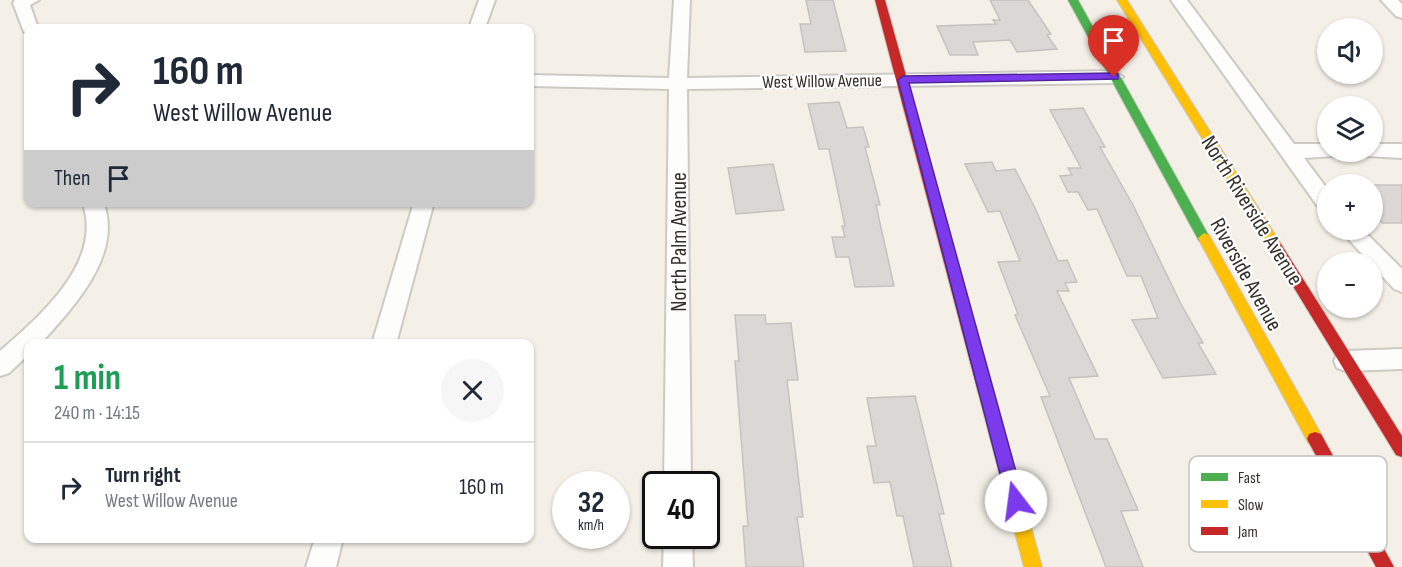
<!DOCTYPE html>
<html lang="en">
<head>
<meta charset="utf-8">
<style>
	:root { --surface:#fff; --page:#f6f6f7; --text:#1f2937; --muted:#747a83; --line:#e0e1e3 }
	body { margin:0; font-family:"Sofia Sans Condensed",sans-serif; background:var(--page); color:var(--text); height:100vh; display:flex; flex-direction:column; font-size:22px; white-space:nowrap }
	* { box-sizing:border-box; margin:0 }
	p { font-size:20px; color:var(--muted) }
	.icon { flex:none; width:33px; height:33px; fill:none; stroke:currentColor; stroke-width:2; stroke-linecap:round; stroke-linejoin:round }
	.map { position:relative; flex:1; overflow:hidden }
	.sheet { position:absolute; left:24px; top:339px; width:510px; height:204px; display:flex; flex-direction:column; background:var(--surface); border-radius:12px; box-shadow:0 2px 4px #0004 }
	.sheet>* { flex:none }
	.banner { position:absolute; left:24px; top:24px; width:510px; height:183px; border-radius:12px; box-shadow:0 2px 4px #0004; background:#fff; color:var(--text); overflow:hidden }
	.controls { position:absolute; left:1317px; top:18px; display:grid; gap:12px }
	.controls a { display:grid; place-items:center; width:66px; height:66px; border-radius:50%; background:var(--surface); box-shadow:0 2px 4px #0004; font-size:30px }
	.speed { position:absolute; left:552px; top:471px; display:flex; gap:12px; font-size:30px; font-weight:700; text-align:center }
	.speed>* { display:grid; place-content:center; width:78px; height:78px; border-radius:50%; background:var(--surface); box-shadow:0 2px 4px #0004; line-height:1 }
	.speed small { font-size:15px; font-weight:400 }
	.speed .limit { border:3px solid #111; border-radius:9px; background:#fff; color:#111 }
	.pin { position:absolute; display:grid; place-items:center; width:51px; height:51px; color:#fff; margin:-62px -26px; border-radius:50% 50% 50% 0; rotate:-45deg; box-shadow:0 0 6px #0007 }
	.pin .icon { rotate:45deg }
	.me { position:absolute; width:66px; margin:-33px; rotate:345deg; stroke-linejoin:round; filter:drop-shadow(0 0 4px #0008) }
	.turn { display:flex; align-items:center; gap:21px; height:126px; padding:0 30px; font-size:27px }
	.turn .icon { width:78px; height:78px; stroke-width:2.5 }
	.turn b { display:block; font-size:42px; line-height:51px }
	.then { display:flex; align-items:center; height:57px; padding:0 30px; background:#0003; gap:12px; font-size:22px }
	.round { display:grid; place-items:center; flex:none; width:63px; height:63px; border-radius:32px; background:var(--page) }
	.summary { display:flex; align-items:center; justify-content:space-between; height:102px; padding:0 30px }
	h1 { font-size:36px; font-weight:700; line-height:45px; color:#1e9e55 }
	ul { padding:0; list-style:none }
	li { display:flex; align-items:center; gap:18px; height:90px; padding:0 30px; border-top:2px solid var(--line) }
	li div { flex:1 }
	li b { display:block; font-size:22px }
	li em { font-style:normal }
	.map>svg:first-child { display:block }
</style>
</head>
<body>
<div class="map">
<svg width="1402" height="567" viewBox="0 0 1402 567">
	<rect width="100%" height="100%" fill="#f4f0e8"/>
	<g fill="#dbd7d4" stroke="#c7c2c0" stroke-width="1.5">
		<path d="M 806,0 L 833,0 L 846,51 L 805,52 L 800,24 L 811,24 Z"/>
		<path d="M 990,0 L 1028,0 L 1051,34 L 1047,35 L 1057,49 L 1017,52 L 1010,40 L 973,42 L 978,55 L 950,55 L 937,26 L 996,24 L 993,20 L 1000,20 Z"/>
		<path d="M 839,102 L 847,128 L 863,127 L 869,147 L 865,147 L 880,205 L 876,205 L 894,286 L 855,287 L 849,257 L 836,257 L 832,237 L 845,237 L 842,226 L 845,226 L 829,149 L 819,149 L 808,104 Z"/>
		<path d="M 1083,108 L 1105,147 L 1100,147 L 1133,205 L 1181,304 L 1203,343 L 1198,343 L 1216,374 L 1163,378 L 1132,320 L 1158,318 L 1141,276 L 1127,276 L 1097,209 L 1088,210 L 1078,192 L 1068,192 L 1060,176 L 1072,175 L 1068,168 L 1081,168 L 1050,110 Z"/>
		<path d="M 992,162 L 996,171 L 1015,169 L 1035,208 L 1058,261 L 1067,260 L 1077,282 L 1065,283 L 1069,291 L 1057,291 L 1098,376 L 1069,378 L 1095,439 L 1107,439 L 1138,510 L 1121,511 L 1143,567 L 1106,567 L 1041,397 L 1050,396 L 1015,315 L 1018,314 L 998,262 L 1020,261 L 1000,211 L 988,212 L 965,164 Z"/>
		<path d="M 773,164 L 784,210 L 736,214 L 728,168 Z"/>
		<path d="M 1372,185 L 1402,185 L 1402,223 L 1382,223 L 1372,210 Z"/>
		<path d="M 735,315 L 765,315 L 766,324 L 791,323 L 798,380 L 787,380 L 803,517 L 797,517 L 804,567 L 746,567 L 743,526 L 748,526 L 735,361 L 739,361 Z"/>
		<path d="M 915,396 L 944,514 L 939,514 L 952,567 L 914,567 L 903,516 L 897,516 L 890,482 L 874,483 L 867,446 L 876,446 L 867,398 Z"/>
	</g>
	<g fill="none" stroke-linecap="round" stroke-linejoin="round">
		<defs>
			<g id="street">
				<path d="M 15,0 L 39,0 L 30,5 L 38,28 L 24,32 L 13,3 Z"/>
				<path d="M 479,0 L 495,0 L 485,28 L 469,28 Z"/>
				<path d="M 674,0 L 690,0 L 687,78 L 1114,71 L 1123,77 L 1114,83 L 687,89 L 691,484 L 664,484 L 669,89 L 530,86 L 530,75 L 669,78 Z"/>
				<path d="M 1171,0 L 1187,0 L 1294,144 L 1328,144 L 1328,152 L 1337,152 L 1335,156 L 1304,158 L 1328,190 L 1328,213 L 1321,211 Z"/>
				<path d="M 1381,0 L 1398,0 L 1402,4 L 1402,18 L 1396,16 Z"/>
				<path d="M 1372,144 L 1402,144 L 1402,158 L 1365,156 L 1363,152 L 1372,152 Z"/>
				<path d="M 82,202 L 103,202 C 124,254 73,308 40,344 L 28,344 L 28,355 L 9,373 L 0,376 L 0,351 C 39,317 105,261 82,202 Z"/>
				<path d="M 414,202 L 434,202 L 396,344 L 372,344 Z"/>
				<path d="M 1340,230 L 1363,230 L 1402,269 L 1402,292 L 1394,289 Z"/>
				<path d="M 1402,349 L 1402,369 L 1346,371 L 1337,368 L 1334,361 L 1337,354 L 1346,351 Z"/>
				<path d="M 664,536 L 692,536 L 693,567 L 663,567 Z"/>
				<path d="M 315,538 L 343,538 L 336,567 L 306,567 Z"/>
			</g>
			<path id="fast" d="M 1068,0 L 1078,0 L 1210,238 L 1209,241 L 1199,241 Z"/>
			<g id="slow">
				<path d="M 1117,0 L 1127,0 L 1281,244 L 1282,247 L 1281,250 L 1271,250 Z"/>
				<path d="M 1204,233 L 1209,235 L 1321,434 L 1323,439 L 1321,444 L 1315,446 L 1309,444 L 1198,238 Z"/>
				<path d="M 986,385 L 991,387 L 994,392 L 1042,567 L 1024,567 L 978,392 L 981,387 Z"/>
			</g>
			<g id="jam">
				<path d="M 875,0 L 885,0 L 994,392 L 991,397 L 986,399 L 981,397 L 978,392 Z"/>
				<path d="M 1276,242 L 1281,244 L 1402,436 L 1402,457 L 1396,455 L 1271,250 L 1270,247 L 1271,244 Z"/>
				<path d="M 1315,432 L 1321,434 L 1394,567 L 1376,567 L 1307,439 L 1309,434 Z"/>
			</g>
		</defs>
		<use href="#street" stroke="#cdc9c3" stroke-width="4"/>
		<use href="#fast" stroke="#cdc9c3" stroke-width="2"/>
		<use href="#slow" stroke="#cdc9c3" stroke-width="2"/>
		<use href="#jam" stroke="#cdc9c3" stroke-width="2"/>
		<use href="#street" fill="#fdfdfc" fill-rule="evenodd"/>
		<use href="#fast" fill="#4caf50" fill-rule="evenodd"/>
		<use href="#slow" fill="#ffc107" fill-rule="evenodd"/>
		<use href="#jam" fill="#c62828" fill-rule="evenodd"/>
	</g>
	<path fill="#7c3aed" stroke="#51269a" stroke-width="1.5" d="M 1114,73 L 1118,74 L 1118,79 L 909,83 L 1024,501 L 1022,506 L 1016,509 L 1010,506 L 1007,501 L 898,80 L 903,76 Z"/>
	<g text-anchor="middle" stroke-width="4.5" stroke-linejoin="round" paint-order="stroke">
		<g font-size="18" fill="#33302a" stroke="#fff">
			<text transform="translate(822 81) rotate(-1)" y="6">West Willow Avenue</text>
		</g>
		<g font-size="22" fill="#33302a" stroke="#fff">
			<text transform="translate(1253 210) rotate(58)" y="8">North Riverside Avenue</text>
			<text transform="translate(678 242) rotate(-90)" y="8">North Palm Avenue</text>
			<text transform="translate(1247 274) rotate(61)" y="8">Riverside Avenue</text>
		</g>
	</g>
	<rect x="1189" y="456" width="198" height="96" rx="9" fill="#fff" stroke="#c2c1bf" stroke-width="1.5"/>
	<rect x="1201" y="473" width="27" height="8" fill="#4caf50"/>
	<rect x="1201" y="500" width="27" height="8" fill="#ffc107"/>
	<rect x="1201" y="527" width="27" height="8" fill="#c62828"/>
	<g font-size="16" fill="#33302a">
		<text x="1238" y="483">Fast</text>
		<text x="1238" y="510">Slow</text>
		<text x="1238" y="537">Jam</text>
	</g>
</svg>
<div class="controls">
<a><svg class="icon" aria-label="sound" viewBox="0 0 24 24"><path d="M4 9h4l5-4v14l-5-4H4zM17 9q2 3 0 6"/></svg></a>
<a><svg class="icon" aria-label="layers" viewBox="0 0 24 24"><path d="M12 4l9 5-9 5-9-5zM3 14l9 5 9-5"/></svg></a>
<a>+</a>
<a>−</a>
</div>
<div class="speed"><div>32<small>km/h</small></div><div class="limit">40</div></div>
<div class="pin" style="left:1114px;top:77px;background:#d93025"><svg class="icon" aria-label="arrive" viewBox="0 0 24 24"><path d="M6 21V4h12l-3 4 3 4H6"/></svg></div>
<svg class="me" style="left:1016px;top:501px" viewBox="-20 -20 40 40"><circle r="19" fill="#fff"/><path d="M0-13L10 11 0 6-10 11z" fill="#7c3aed"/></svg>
<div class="banner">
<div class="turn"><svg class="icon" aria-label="right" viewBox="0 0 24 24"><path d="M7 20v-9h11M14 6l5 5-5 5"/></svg><div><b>160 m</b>West Willow Avenue</div></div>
<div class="then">Then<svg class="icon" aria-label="arrive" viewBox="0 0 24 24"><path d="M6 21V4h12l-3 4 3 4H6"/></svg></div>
</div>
<section class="sheet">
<div class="summary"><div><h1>1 min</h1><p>240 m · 14:15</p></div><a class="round"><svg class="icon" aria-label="close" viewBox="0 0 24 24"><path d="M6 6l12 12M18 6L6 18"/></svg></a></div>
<ul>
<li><svg class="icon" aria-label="right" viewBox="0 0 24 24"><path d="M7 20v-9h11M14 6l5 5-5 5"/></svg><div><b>Turn right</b><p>West Willow Avenue</p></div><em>160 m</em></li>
</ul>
</section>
</div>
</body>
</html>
